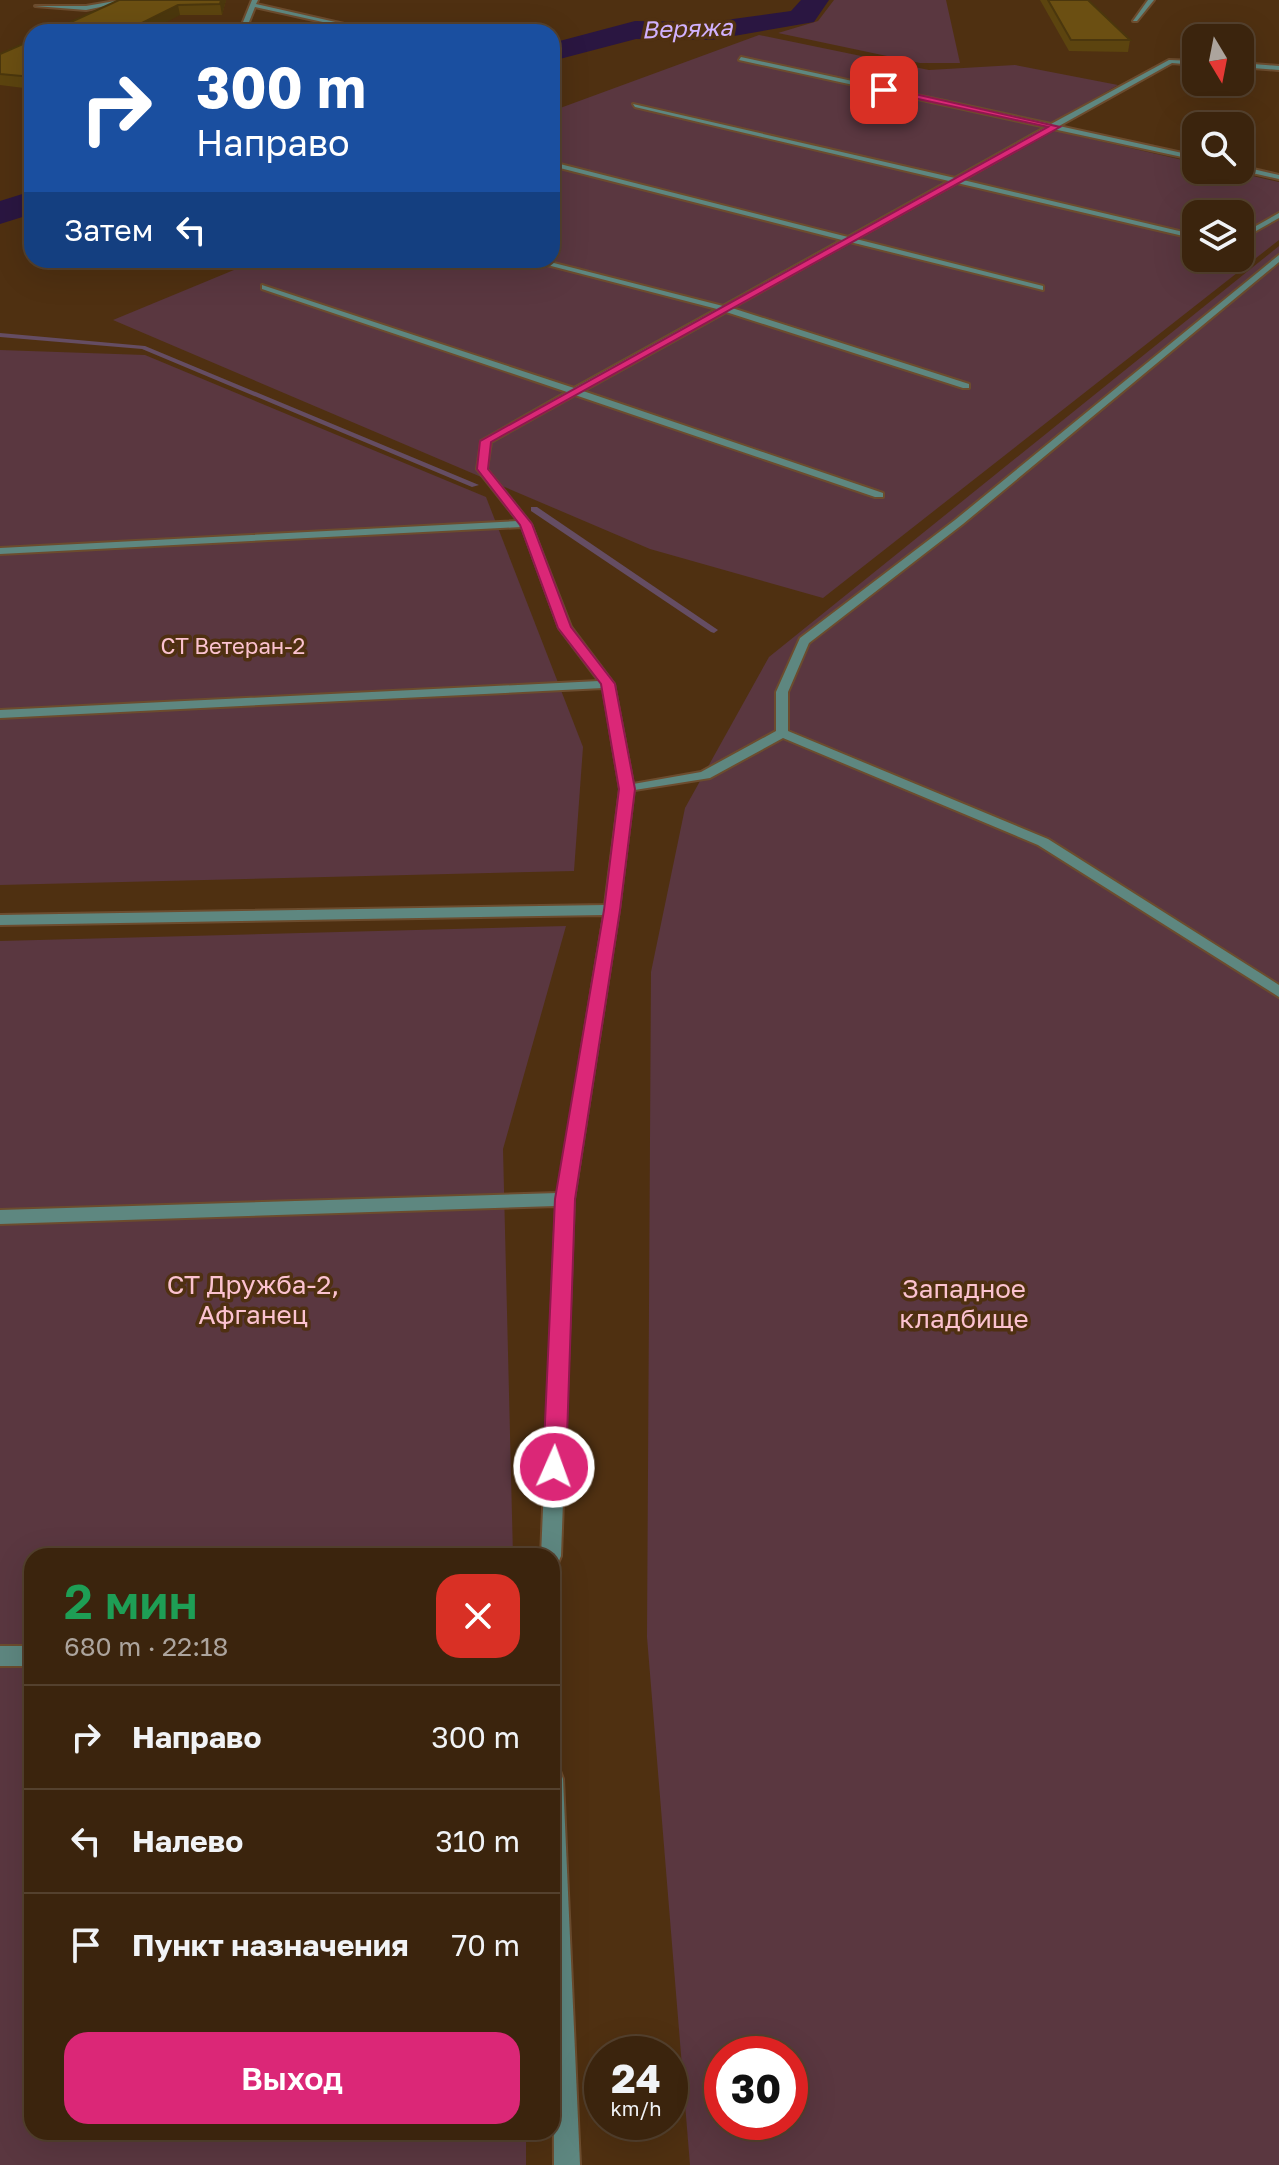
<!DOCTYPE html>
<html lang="ru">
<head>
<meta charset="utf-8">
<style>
	:root { --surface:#3b240d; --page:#422c16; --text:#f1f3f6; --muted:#aca49d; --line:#54412e; --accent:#db2777 }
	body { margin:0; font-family:"Golos Text",sans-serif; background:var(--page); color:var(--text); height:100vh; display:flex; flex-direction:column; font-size:30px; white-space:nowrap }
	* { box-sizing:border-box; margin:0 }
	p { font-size:26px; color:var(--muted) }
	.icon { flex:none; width:44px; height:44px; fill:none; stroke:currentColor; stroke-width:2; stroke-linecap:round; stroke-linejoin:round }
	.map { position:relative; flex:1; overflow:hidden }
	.sheet { position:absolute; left:24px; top:1548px; width:536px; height:592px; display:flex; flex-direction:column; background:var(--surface); border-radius:24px; box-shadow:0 8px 32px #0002,0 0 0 2px var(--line) }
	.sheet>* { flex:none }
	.guide { position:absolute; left:24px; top:24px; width:536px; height:244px; border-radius:24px; box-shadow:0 8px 32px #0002,0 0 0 2px var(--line); background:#1a4fa0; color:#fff; overflow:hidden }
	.needle { width:52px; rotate:170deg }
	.controls { position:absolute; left:1182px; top:24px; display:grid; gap:16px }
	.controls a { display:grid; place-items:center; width:72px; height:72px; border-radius:16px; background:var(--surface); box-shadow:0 8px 32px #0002,0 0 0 2px var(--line); font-size:40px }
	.speed { position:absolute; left:584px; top:2036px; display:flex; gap:16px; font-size:40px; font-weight:700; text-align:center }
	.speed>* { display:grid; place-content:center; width:104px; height:104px; border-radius:50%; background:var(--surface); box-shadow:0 8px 32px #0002,0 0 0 2px var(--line); line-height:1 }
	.speed small { font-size:20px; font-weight:400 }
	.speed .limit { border:12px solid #d22; background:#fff; color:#111 }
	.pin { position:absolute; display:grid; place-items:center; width:68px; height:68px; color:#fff; margin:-34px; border-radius:16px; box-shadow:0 4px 12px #0006 }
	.me { position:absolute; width:88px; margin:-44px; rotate:2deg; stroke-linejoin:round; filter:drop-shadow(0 0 6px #0008) }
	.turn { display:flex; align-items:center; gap:28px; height:168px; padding:0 40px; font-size:36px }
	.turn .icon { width:104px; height:104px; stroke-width:2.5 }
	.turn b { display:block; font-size:56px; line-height:68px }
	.then { display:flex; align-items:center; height:76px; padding:0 40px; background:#0003; gap:16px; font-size:30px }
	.round { display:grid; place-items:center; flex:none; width:84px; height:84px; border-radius:24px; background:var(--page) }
	.head { display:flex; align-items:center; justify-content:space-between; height:136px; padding:0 40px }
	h1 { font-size:48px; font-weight:600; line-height:60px; color:#1e9e55 }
	.cta { display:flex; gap:16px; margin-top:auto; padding:16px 40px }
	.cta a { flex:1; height:92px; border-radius:24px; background:var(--accent); color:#fff; font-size:32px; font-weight:600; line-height:92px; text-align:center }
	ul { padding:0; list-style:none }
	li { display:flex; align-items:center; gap:24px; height:104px; padding:0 40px; border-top:2px solid var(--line) }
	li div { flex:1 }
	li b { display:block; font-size:30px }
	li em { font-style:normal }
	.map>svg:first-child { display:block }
</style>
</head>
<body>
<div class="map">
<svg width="1279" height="2165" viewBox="0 0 1279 2165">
	<rect width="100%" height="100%" fill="#4f3011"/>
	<g fill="#5a3740" fill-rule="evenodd">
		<path d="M 834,0 L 946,0 L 960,63 L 920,63 L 778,33 L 818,21 Z"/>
		<path d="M 759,35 L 929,70 L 1015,65 L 1118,85 L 1043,128 L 1196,163 L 1196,170 L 1227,170 L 1279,182 L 1279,240 L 823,598 L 650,549 L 113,320 L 246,265 L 311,260 L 552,260 L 552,111 ZM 1196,214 L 1240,214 L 1240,258 L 1196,258 Z"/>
		<path d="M 1279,246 L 1279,2165 L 690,2165 L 647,1637 L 651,972 L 685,808 L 769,657 ZM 722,2054 L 790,2054 L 790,2122 L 722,2122 Z"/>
		<path d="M 0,350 L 145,355 L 486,497 L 583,747 L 574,871 L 0,885 Z"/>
		<path d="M 566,926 L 503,1149 L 513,1556 L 32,1556 L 32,2132 L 526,2132 L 526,2165 L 0,2165 L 0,941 Z"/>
	</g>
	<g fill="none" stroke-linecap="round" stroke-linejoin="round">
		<g fill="#654d63" fill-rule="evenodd">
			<path d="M 0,333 L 145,346 L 479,485 L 472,487 L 142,349 L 0,337 Z"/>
			<path d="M 531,507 L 537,507 L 718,630 L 714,633 L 711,632 L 531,511 Z"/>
		</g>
		<g fill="#2a1641" fill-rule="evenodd">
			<path d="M 801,0 L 829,0 L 814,22 L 711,40 L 636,39 L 552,61 L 552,43 L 635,21 L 711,22 L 791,11 Z"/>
			<path d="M 32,191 L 32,214 L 0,224 L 0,201 Z"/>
		</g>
		<defs>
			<g id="service">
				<path d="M 121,0 L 134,0 L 86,10 L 35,6 L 86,6 Z"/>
				<path d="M 252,0 L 258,0 L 256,4 L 375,31 L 368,32 L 255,7 L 245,32 L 239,32 Z"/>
				<path d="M 1148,0 L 1154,0 L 1137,21 L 1133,21 Z"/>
				<path d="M 1279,255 L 1279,262 L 963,524 L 809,643 L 788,692 L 788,731 L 1048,839 L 1279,985 L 1279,997 L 1038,845 L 783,738 L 710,778 L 622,792 L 622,786 L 701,772 L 776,731 L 776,692 L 800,638 L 955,520 Z"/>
			</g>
			<g id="minor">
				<path d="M 741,57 L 1051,124 L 1169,60 L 1196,61 L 1196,65 L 1172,63 L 1059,126 L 1196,156 L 1196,160 L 1053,129 L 963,180 L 1196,235 L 1196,239 L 957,183 L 856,239 L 1043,286 L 1043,290 L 850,242 L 732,308 L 969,384 L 969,388 L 963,388 L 726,312 L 583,391 L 883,493 L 883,497 L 875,497 L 575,395 L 491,442 L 487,469 L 531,524 L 571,627 L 614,684 L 634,789 L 619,910 L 574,1199 L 561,1556 L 558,1563 L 552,1565 L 552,1556 L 541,1556 L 556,1206 L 0,1224 L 0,1210 L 558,1193 L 604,915 L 0,925 L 0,915 L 605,905 L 620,789 L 603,688 L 0,718 L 0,710 L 599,681 L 559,628 L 522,527 L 0,554 L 0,548 L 518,521 L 477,469 L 481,441 L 567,392 L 262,289 L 262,285 L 574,388 L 717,309 L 528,260 L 542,260 L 723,306 L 842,240 L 552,166 L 552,162 L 848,237 L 949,181 L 635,107 L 633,104 L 955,178 L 1046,127 L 739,60 Z"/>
				<path d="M 1240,63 L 1279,66 L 1279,70 L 1240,67 Z"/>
				<path d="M 1240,166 L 1279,175 L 1279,179 L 1239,170 Z"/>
				<path d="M 1279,213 L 1279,218 L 1240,240 L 1240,235 Z"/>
				<rect x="0" y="1646" width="32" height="20"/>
				<path d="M 552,1768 L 560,1771 L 563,1779 L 580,2165 L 554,2165 Z"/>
			</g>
		</defs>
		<use href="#service" stroke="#6c4c2e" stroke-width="4"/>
		<use href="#minor" stroke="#6c4c2e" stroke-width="4"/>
		<use href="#service" fill="#5e8780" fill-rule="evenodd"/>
		<use href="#minor" fill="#5e8780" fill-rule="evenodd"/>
	</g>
	<g fill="#5c440f">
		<path d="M 119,0 L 226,0 L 222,15 L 180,15 Z"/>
		<path d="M 1040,0 L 1088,0 L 1130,40 L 1128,52 L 1069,51 Z"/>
		<path d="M 32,40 L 32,89 L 0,85 L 0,54 Z"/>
	</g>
	<g fill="#4b370d">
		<path d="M 221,0 L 226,0 L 222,15 L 220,4 Z"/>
		<path d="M 178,5 L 180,15 L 148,32 L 124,32 Z"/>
	</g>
	<g fill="#6b4f12" stroke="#4b370d" stroke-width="2">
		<path d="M 119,0 L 221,0 L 220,4 L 178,5 L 124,32 L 49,32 Z"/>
		<path d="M 1048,0 L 1088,0 L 1130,40 L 1071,40 Z"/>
		<path d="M 32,40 L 32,77 L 0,74 L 0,54 Z"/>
	</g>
	<path fill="#db2777" stroke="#8e194d" stroke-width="2" d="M 884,87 L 1060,127 L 491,442 L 488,469 L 532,524 L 571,627 L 615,684 L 635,789 L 620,910 L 575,1199 L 566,1467 L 562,1474 L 554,1477 L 547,1474 L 543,1467 L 555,1199 L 604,910 L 619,789 L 601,684 L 558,628 L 520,525 L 477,469 L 480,441 L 1048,127 L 881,91 Z"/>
	<g text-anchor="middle" stroke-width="7" stroke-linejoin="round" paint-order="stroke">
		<g font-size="22" fill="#fbc2d0" stroke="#4f3011">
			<text x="233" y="654">СТ Ветеран-2</text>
		</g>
		<g font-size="24" font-style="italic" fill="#d1b1fe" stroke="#4f3011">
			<text transform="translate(687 29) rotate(-2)" y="8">Веряжа</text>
		</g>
		<g font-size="26" fill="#fbc2d0" stroke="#4f3011">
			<text x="253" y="1294">СТ Дружба-2,<tspan x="253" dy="30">Афганец</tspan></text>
			<text x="964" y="1298">Западное<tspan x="964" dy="30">кладбище</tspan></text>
		</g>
	</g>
</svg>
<div class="controls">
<a><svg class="needle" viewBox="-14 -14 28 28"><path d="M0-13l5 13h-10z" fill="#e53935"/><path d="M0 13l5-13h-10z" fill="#aca49d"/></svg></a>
<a><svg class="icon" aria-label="search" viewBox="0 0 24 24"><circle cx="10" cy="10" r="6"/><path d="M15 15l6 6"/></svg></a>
<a><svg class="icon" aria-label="layers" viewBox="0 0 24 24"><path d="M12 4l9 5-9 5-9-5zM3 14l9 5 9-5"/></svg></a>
</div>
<div class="speed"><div>24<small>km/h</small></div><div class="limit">30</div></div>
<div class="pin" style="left:884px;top:90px;background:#d93025"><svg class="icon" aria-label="arrive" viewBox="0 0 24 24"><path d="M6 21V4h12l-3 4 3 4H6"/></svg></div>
<svg class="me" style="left:554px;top:1467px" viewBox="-20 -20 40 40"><circle r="17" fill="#db2777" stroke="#fff" stroke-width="3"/><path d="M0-11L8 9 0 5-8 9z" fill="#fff"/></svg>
<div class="guide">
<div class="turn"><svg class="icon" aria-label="right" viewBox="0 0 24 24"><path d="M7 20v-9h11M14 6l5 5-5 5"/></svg><div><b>300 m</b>Направо</div></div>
<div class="then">Затем<svg class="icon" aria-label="left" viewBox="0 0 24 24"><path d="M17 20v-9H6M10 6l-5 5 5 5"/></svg></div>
</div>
<section class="sheet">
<div class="head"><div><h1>2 мин</h1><p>680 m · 22:18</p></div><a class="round" style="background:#d93025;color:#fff"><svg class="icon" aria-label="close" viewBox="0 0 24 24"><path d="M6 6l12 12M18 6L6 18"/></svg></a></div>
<ul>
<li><svg class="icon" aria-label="right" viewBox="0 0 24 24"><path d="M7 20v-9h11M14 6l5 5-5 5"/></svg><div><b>Направо</b></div><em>300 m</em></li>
<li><svg class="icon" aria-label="left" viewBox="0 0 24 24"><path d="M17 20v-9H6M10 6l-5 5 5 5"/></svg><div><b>Налево</b></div><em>310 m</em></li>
<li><svg class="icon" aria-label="arrive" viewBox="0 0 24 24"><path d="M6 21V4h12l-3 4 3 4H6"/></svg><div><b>Пункт назначения</b></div><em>70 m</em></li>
</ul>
<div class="cta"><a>Выход</a></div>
</section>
</div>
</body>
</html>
